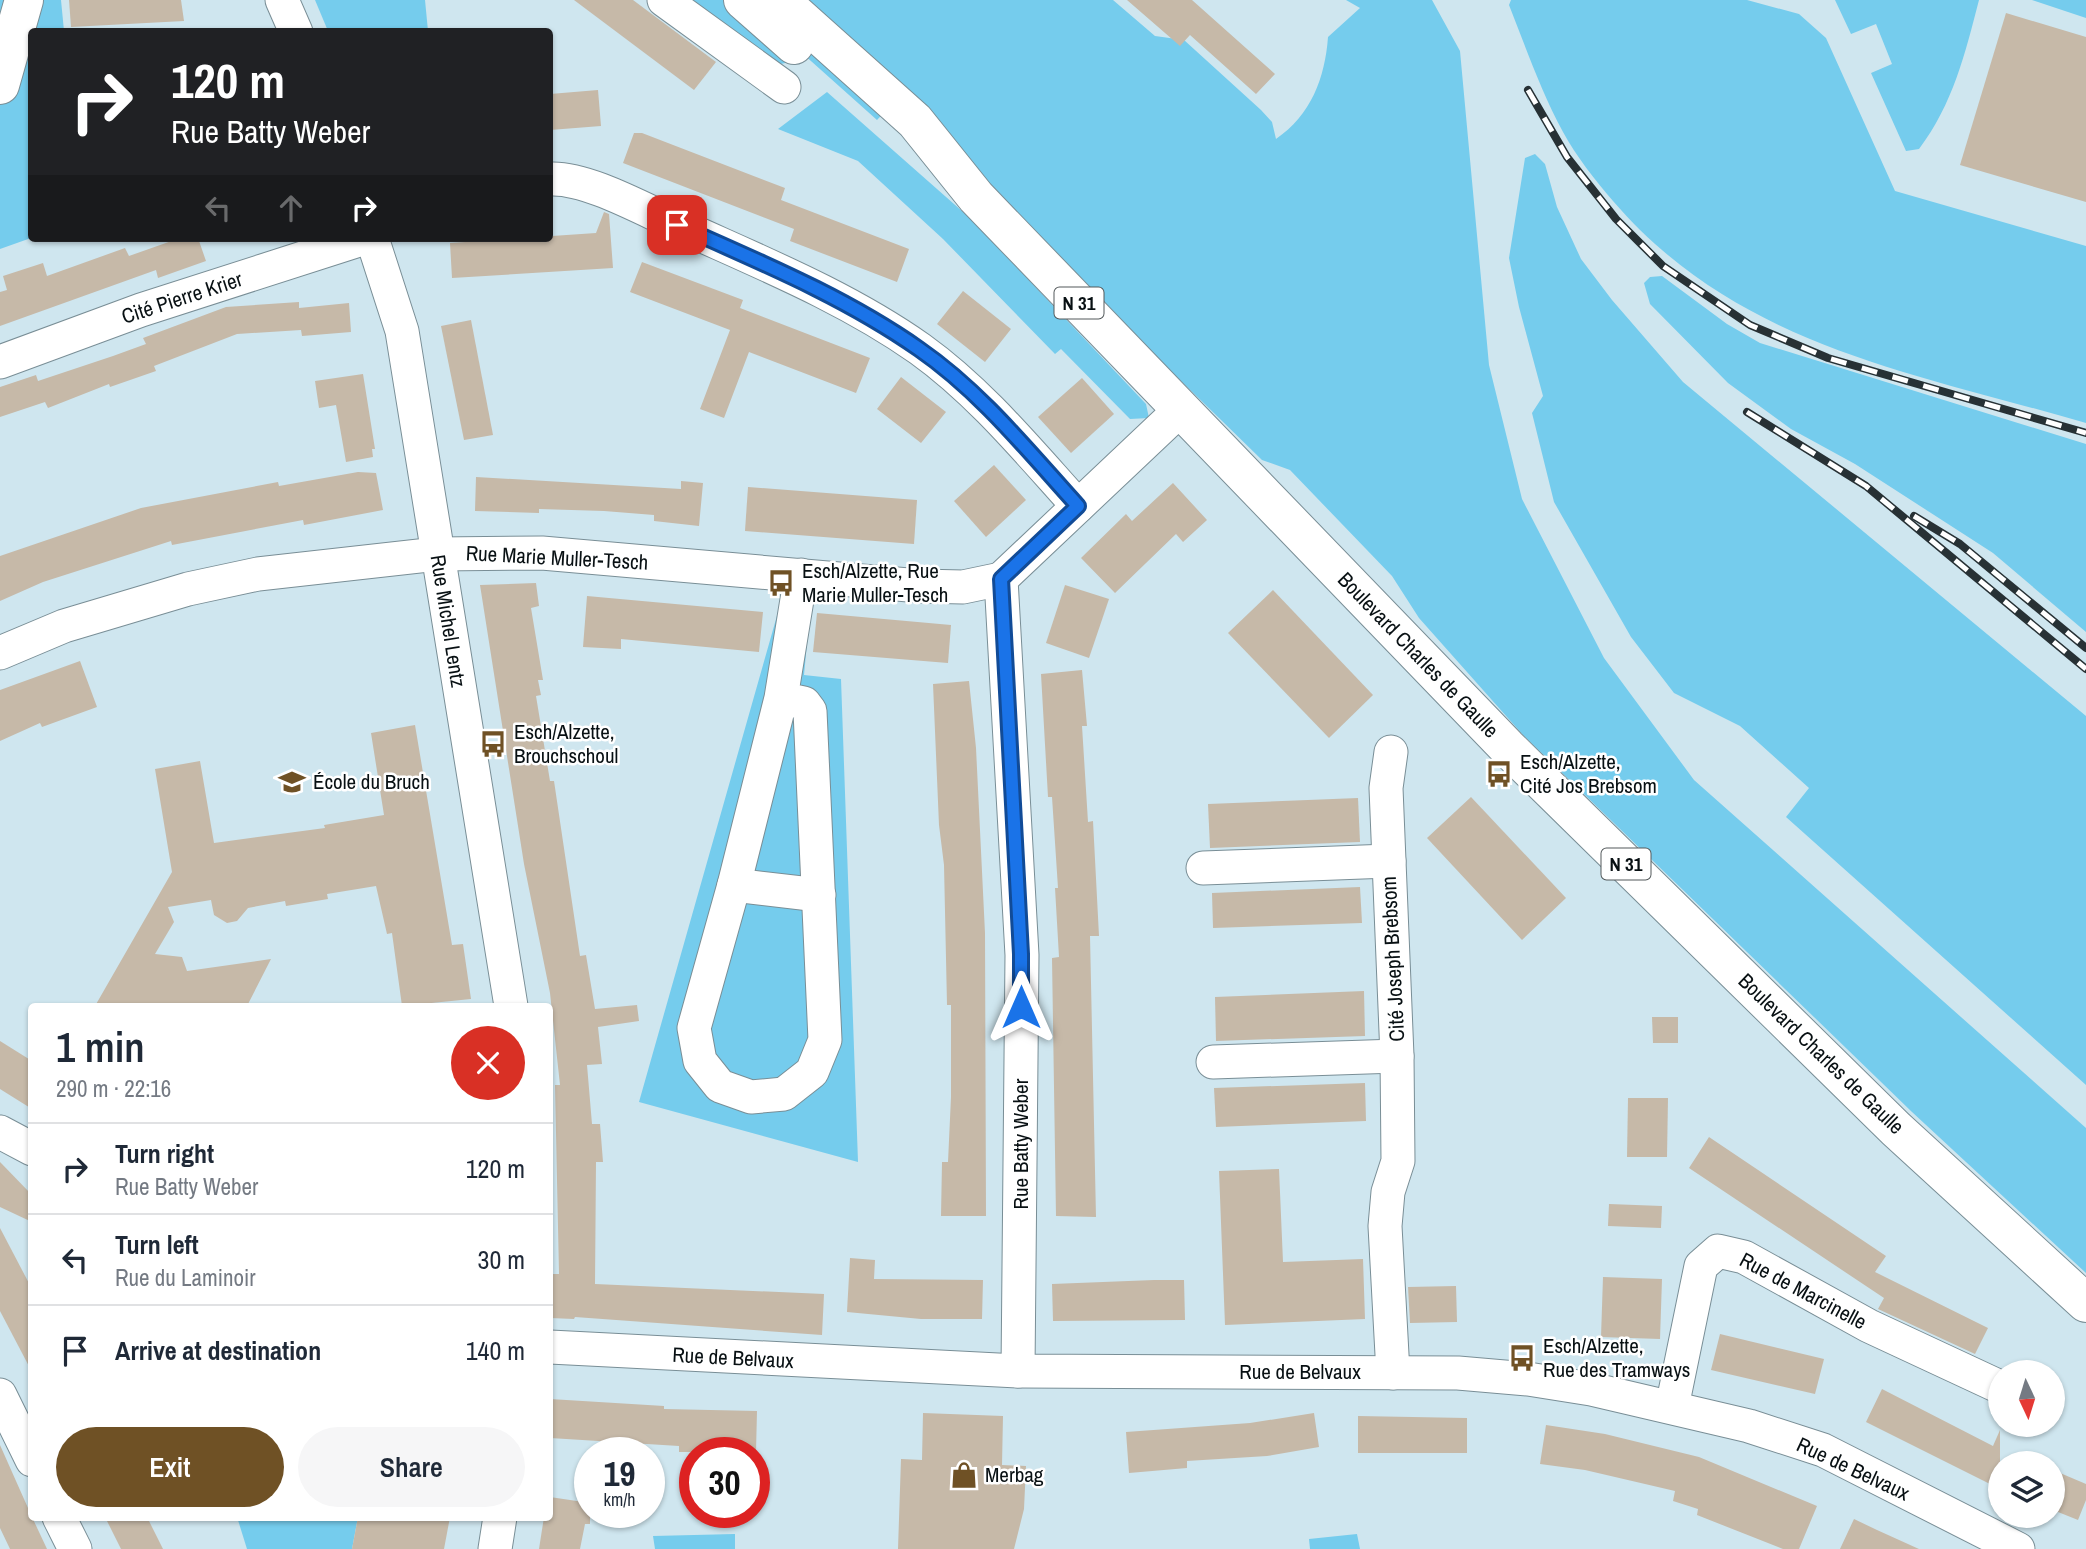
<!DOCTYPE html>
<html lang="en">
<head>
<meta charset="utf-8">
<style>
	:root { --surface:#fff; --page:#f6f6f7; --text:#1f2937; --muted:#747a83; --line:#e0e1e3; --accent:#6f5125 }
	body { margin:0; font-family:"Archivo Narrow",sans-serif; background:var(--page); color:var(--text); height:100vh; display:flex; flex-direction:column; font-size:26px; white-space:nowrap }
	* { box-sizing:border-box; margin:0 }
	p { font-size:23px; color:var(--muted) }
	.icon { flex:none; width:38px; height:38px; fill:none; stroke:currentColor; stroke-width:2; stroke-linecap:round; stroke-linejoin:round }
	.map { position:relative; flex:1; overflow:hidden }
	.drawer { position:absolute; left:28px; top:1003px; width:525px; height:518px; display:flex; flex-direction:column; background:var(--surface); border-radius:7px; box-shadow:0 2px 5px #0004 }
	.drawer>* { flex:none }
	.hud { position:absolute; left:28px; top:28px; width:525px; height:214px; border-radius:7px; box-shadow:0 2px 5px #0004; background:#202124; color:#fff; overflow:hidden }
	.needle { width:46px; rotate:176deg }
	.fabs { position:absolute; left:1988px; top:1360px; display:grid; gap:14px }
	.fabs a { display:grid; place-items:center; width:77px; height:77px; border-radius:50%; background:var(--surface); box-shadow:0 2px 5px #0004; font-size:35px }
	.speed { position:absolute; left:574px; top:1437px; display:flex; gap:14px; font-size:35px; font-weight:700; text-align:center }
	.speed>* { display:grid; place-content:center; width:91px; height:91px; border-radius:50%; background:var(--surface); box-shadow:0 2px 5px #0004; line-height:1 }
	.speed small { font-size:18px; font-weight:400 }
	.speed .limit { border:10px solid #d22; background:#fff; color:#111 }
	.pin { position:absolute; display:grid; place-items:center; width:60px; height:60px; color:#fff; margin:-30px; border-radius:14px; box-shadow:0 4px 10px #0006 }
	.me { position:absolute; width:77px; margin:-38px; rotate:0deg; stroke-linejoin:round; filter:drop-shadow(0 0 5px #0008) }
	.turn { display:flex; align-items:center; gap:24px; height:147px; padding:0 28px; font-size:32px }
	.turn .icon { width:91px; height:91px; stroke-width:2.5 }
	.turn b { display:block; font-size:49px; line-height:60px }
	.lanes { display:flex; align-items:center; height:66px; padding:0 28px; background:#0003; justify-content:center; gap:35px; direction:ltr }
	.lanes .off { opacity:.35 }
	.round { display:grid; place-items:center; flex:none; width:74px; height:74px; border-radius:37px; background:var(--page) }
	.summary { display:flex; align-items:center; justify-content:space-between; height:119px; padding:0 28px }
	h1 { font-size:42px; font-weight:600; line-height:52px }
	.action { display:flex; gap:14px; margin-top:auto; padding:14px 28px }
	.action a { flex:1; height:80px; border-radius:42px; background:var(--accent); color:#fff; font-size:28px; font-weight:600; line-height:80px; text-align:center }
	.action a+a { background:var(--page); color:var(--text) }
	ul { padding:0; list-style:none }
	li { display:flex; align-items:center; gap:21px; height:91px; padding:0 28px; border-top:2px solid var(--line) }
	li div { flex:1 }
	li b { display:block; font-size:26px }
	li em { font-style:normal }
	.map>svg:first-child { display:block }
</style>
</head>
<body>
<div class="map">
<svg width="2086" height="1549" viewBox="0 0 2086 1549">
	<rect width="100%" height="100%" fill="#cfe6ef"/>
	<g fill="#75cced">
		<path d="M 0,0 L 61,0 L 64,31 L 32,32 L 31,238 L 0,249 Z"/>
		<path d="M 315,0 L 425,0 L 428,31 L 328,31 Z"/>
		<path d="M 669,0 L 1113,0 L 1155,36 L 1184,40 L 1261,110 L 1272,122 L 1276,139 C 1311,115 1325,78 1328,37 L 1360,8 L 1346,0 L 1432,0 L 1460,51 L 1489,365 L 1522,499 L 1604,658 L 1694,780 L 2086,1128 L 2086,1273 L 1912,1112 L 1523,735 L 1419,618 L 1392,576 L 1290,470 L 1262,460 L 915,121 L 894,102 L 877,120 L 802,53 L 794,61 L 759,69 Z"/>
		<path d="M 1511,0 L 1747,0 L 1799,14 L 1826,38 L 1895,191 L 2086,246 L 2086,423 C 1911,372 1738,346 1613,201 C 1595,180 1576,156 1563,132 C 1541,91 1526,48 1509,5 Z"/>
		<path d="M 1835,0 L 1979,0 C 1965,54 1953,104 1919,149 L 1906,151 L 1871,73 L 1892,64 L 1876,24 L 1851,34 Z"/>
		<path d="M 2032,0 L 2086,0 L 2086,18 Z"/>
		<path d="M 827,92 L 971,219 L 1146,404 L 1149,418 L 1130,419 L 1061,349 L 1055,354 L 943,239 L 858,161 L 778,129 Z"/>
		<path d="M 1535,154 L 1545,164 L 1557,207 L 1581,259 L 1612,300 L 1683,382 L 2086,716 L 2086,1085 L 1786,817 L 1809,788 L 1740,726 L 1674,693 L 1631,637 L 1554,502 L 1532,413 L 1543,396 L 1519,307 L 1509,258 L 1525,158 Z"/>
		<path d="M 1662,276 L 1727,324 L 1760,343 L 2086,444 L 2086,632 L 1993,553 L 1855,464 L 1791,429 L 1728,383 L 1650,304 L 1644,283 L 1650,277 Z"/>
		<path d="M 782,598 L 811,601 L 804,675 L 841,679 L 858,1162 L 639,1102 Z"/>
		<path d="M 237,1517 L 358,1517 L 352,1549 L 247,1549 Z"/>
		<path d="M 735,1534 L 735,1549 L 655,1549 L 653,1536 Z"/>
		<path d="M 1357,1534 L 1360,1549 L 1310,1549 L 1309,1539 Z"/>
	</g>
	<g fill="#c6b9a8">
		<path d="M 69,0 L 181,0 L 184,21 L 71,27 Z"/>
		<path d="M 574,0 L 633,0 L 716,62 L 694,90 Z"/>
		<path d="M 1127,0 L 1192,0 L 1275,74 L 1256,94 L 1190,35 L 1180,46 Z"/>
		<path d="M 2006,13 L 2086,37 L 2086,202 L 1960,165 Z"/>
		<path d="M 598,90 L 601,126 L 550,130 L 550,94 Z"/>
		<path d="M 634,133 L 642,133 L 785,188 L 781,200 L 909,249 L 897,282 L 790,241 L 794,229 L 623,163 Z"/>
		<path d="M 604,212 L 609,214 L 613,268 L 452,278 L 450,243 L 596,233 Z"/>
		<path d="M 180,238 L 198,238 L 206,261 L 158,278 L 156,270 L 0,326 L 0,292 L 7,290 L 3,276 L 43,263 L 47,276 L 125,248 L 129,256 Z"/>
		<path d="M 642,262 L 743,300 L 740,308 L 870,358 L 856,393 L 749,352 L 724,418 L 700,409 L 730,330 L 630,292 Z"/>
		<path d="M 963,291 L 1011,329 L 985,362 L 937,324 Z"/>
		<path d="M 299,302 L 299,308 L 349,303 L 351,332 L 302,336 L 301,330 L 237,334 L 154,366 L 156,371 L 110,387 L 109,384 L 48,408 L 45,402 L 0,417 L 0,387 L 36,375 L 38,381 L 113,356 L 146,344 L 143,338 L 226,307 Z"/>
		<path d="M 471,320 L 493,435 L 464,440 L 441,326 Z"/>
		<path d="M 363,374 L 375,449 L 372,449 L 373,457 L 346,462 L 336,405 L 319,408 L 315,381 Z"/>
		<path d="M 901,377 L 946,412 L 921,443 L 877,409 Z"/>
		<path d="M 1082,378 L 1114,414 L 1071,453 L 1038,417 Z"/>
		<path d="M 994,465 L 1026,500 L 986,537 L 954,501 Z"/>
		<path d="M 358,472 L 376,473 L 383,510 L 304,525 L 303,520 L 172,545 L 171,541 L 43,582 L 0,601 L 0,556 L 141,508 L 278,482 L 279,486 Z"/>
		<path d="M 476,477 L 681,489 L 681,481 L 703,483 L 699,526 L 654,521 L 654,515 L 604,511 L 539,509 L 539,513 L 475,511 Z"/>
		<path d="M 1173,483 L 1207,520 L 1183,542 L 1176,534 L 1115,593 L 1081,558 L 1126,514 L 1132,521 Z"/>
		<path d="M 748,487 L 917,500 L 914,544 L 745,531 Z"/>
		<path d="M 536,583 L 539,606 L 531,608 L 543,680 L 538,680 L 541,695 L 536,696 L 550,781 L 554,781 L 580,956 L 586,955 L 595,1009 L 637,1005 L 639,1021 L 598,1027 L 602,1064 L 587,1065 L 592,1124 L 600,1124 L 603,1162 L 596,1162 L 595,1284 L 824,1294 L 822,1335 L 575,1317 L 574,1319 L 550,1318 L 550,1274 L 559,1274 L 555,1085 L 560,1085 L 550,993 L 524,864 L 480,585 Z"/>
		<path d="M 1065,585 L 1109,599 L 1089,658 L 1046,643 Z"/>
		<path d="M 1273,590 L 1373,695 L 1329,738 L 1228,633 Z"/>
		<path d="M 587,596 L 763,612 L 759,652 L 621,639 L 621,649 L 583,647 Z"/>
		<path d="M 817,613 L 951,625 L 948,663 L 813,652 Z"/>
		<path d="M 80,661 L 97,707 L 42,727 L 40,723 L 0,741 L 0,690 Z"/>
		<path d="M 1082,670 L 1087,726 L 1082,726 L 1088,822 L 1093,821 L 1099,936 L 1090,936 L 1096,1217 L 1056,1216 L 1052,958 L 1059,957 L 1055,888 L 1058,888 L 1052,797 L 1048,797 L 1041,674 Z"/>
		<path d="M 969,681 L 976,748 L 985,933 L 986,1216 L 941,1216 L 942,1162 L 948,1162 L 951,1097 L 951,1005 L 947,1005 L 944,865 L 939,825 L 933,684 Z"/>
		<path d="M 415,725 L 452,945 L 463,944 L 471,999 L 402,1006 L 392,933 L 387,934 L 376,886 L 327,894 L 328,899 L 286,906 L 285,901 L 248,908 L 237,921 L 227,923 L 214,915 L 211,900 L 168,907 L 174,922 L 155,954 L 182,957 L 187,971 L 271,959 L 247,1006 L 95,1006 L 172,872 L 155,769 L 200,761 L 214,843 L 325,828 L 324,825 L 384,815 L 371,733 Z"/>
		<path d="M 1471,797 L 1566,898 L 1522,940 L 1427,838 Z"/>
		<path d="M 1358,798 L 1360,842 L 1210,848 L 1208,804 Z"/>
		<path d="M 1360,887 L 1362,923 L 1213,928 L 1212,893 Z"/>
		<path d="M 1364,991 L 1365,1036 L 1216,1041 L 1215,997 Z"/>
		<path d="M 1652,1017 L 1678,1017 L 1678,1043 L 1653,1043 Z"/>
		<path d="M 0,1041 L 32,1061 L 32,1109 L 0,1089 Z"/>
		<path d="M 1365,1083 L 1366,1121 L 1216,1127 L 1214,1088 Z"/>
		<path d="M 1628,1098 L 1668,1098 L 1667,1157 L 1627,1157 Z"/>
		<path d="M 1709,1137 L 1886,1256 L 1875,1272 L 1988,1328 L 1975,1354 L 1878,1309 L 1884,1298 L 1689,1168 Z"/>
		<path d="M 0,1162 L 32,1195 L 32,1222 L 0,1207 Z"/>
		<path d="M 1279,1169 L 1283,1262 L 1363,1259 L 1365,1319 L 1225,1325 L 1219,1171 Z"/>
		<path d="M 1609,1204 L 1662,1206 L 1661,1228 L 1608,1226 Z"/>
		<path d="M 0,1228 L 32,1289 L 32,1372 L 0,1311 Z"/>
		<path d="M 850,1258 L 875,1260 L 874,1279 L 983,1280 L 982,1319 L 921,1319 L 847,1312 Z"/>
		<path d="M 1603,1277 L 1662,1279 L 1660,1339 L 1601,1337 Z"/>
		<path d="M 1154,1280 L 1184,1280 L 1185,1320 L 1053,1321 L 1052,1284 Z"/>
		<path d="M 1456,1286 L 1457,1322 L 1410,1323 L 1408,1287 Z"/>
		<path d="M 1720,1334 L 1824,1359 L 1815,1394 L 1711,1370 Z"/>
		<path d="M 1882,1389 L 1993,1446 L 2000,1430 L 2000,1489 L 1866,1422 Z"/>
		<path d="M 550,1399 L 664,1406 L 664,1409 L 757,1411 L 756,1452 L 679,1452 L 679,1446 L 550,1438 Z"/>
		<path d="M 923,1413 L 1003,1416 L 1002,1465 L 1026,1466 L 1024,1509 L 1014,1549 L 898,1549 L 901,1459 L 922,1460 Z"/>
		<path d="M 1314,1413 L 1319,1447 L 1267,1456 L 1187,1461 L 1187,1468 L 1129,1473 L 1126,1432 L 1250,1423 Z"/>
		<path d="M 1358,1416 L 1467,1418 L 1467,1453 L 1358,1453 Z"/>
		<path d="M 1546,1425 L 1605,1434 L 1699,1457 L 1817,1506 L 1799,1549 L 1783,1549 L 1697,1515 L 1698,1509 L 1673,1501 L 1675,1491 L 1585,1470 L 1540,1464 Z"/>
		<path d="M 0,1445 L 32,1517 L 47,1549 L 10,1549 L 0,1528 Z"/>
		<path d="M 2053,1470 L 2086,1484 L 2086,1500 L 2078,1520 L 2053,1510 Z"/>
		<path d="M 550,1497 L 590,1503 L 590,1524 L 585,1524 L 580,1549 L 539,1549 L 544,1517 L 550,1517 Z"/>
		<path d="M 105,1517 L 147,1517 L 163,1549 L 121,1549 Z"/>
		<path d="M 358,1517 L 450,1517 L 444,1549 L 352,1549 Z"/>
		<path d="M 1854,1519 L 1877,1530 L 1919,1549 L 1840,1549 Z"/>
	</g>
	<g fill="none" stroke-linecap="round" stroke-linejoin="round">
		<defs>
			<g id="minor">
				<path d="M 282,0 L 296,32"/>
				<path d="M 664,0 L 784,87"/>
				<path d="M 550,179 C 585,177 641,208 674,223 C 757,261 845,296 920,349 C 980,392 1029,452 1078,506"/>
				<path d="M 372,238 L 402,331 L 511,1006"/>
				<path d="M 0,362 L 141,310 L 365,238"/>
				<path d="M 0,653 L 64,626 L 188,589 L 258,574 L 437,554 L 542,553 L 920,586 L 963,587 L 1001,579"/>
				<path d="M 781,698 L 804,703 L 810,711 L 825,1040 L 812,1072 L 784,1094 L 751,1097 L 720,1086 L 700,1061 L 694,1028 L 734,885 L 781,698 L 801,575"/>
				<path d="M 1391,752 L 1386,788 L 1397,1056 L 1398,1161 L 1388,1192 L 1385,1226 L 1393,1373"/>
				<path d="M 1203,868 L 1389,861"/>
				<path d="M 734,885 L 819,895"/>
				<path d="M 1213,1062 L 1397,1056"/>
				<path d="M 0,1132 L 32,1149"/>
				<path d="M 550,1347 L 1018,1371 L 1458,1373 L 1528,1379 L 1591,1389 L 1749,1426 L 1823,1450 L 2018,1549"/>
				<path d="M 1018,1371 L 1022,955 L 1001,579 L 1182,408"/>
				<path d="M 0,1395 L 32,1460"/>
				<path d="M 1672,1407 L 1701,1266 L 1718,1251 L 1744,1257 L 1869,1326 L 2000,1387"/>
				<path d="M 59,1517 L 75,1549"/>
				<path d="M 495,1549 L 500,1517"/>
			</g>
			<g id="major">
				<path d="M 743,0 L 794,45"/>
				<path d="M 780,0 L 915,121 L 976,197 L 1507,747 L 1896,1129 L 2086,1303"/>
				<path d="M 0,85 L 24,0"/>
			</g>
		</defs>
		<use href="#minor" stroke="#798e96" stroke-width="35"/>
		<use href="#major" stroke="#798e96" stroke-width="40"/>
		<use href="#minor" stroke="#fff" stroke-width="33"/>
		<use href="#major" stroke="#fff" stroke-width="38"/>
		<defs>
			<g id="rail">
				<path d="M 1528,90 L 1567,157 L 1616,219 L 1663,266 L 1750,325 L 1828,358 L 2086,433"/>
				<path d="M 1747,412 L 1866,486 L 2086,669"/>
				<path d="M 1914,516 L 1960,544 L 2086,648"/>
			</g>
		</defs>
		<use href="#rail" stroke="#273135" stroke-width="8"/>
		<use href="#rail" stroke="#fff" stroke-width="5" stroke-dasharray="16" stroke-linecap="butt"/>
	</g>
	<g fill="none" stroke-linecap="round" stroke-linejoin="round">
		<defs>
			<path id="route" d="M 677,225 C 760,262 845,297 919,349 C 980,391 1029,452 1078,506 L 1001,579 L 1021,954 L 1021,1007"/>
		</defs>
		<use href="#route" stroke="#114b97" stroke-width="18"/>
		<use href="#route" stroke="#1a73e8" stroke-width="12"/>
	</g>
	<defs>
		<symbol id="bus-bare" viewBox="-9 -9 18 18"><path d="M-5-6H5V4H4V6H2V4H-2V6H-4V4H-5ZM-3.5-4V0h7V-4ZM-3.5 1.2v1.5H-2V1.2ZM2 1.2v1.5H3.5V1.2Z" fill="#6f5125" stroke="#fff" stroke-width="2.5" paint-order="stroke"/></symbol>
		<symbol id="school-bare" viewBox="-9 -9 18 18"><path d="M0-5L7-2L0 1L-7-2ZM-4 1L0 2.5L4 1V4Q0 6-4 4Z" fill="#6f5125" stroke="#fff" stroke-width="2.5" paint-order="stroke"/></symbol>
		<symbol id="shop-bare" viewBox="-9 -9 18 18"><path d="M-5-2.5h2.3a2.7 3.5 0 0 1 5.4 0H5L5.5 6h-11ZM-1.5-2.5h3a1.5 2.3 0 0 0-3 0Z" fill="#6f5125" stroke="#fff" stroke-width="2.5" paint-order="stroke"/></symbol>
	</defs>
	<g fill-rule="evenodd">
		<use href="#bus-bare" x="762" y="564" width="38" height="38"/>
		<use href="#bus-bare" x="474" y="725" width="38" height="38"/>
		<use href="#bus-bare" x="1480" y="755" width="38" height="38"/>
		<use href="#school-bare" x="273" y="763" width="38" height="38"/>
		<use href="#bus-bare" x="1503" y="1339" width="38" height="38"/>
		<use href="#shop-bare" x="945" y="1456" width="38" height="38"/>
	</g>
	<g text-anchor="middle" stroke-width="5" stroke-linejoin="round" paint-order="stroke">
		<g fill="#fff" stroke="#52585a" stroke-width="2">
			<rect x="1054.5" y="287.5" width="49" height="31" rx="5"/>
			<rect x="1601.5" y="848.5" width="49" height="31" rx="5"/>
		</g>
		<g font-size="19" font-weight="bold" fill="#081013">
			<text x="1079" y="310">N 31</text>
			<text x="1626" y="871">N 31</text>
		</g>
		<g font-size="21" fill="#081013" stroke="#fff">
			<text transform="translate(182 298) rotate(-18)" y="7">Cité Pierre Krier</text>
			<text transform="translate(557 558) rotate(3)" y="7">Rue Marie Muller-Tesch</text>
			<text transform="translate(448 621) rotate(81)" y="7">Rue Michel Lentz</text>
			<text transform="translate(1418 655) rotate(46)" y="7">Boulevard Charles de Gaulle</text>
			<text transform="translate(1393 959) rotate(-93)" y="7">Cité Joseph Brebsom</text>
			<text transform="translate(1821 1054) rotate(44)" y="7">Boulevard Charles de Gaulle</text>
			<text transform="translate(1021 1144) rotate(-90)" y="7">Rue Batty Weber</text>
			<text transform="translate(1803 1291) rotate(28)" y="7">Rue de Marcinelle</text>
			<text transform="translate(733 1358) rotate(3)" y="7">Rue de Belvaux</text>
			<text x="1300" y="1379">Rue de Belvaux</text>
			<text transform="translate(1853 1469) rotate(25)" y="7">Rue de Belvaux</text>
		</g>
		<g font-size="21" fill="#081013" stroke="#fff" text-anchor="start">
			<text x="802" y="578">Esch/Alzette, Rue<tspan x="802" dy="24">Marie Muller-Tesch</tspan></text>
			<text x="514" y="739">Esch/Alzette,<tspan x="514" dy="24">Brouchschoul</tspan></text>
			<text x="1520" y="769">Esch/Alzette,<tspan x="1520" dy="24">Cité Jos Brebsom</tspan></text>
			<text x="313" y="789">École du Bruch</text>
			<text x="1543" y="1353">Esch/Alzette,<tspan x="1543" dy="24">Rue des Tramways</tspan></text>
			<text x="985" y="1482">Merbag</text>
		</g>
	</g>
</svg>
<div class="fabs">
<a><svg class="needle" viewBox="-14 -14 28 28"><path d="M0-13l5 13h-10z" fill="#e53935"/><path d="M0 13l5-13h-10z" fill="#747a83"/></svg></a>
<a><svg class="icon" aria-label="layers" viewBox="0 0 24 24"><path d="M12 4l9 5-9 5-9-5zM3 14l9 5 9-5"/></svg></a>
</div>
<div class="speed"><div>19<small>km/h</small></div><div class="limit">30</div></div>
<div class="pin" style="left:677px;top:225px;background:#d93025"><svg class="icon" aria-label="arrive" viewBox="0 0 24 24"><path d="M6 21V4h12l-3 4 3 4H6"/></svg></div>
<svg class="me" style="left:1021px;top:1007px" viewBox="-20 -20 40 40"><path d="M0-17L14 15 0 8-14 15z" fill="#1a73e8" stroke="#fff" stroke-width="4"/></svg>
<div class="hud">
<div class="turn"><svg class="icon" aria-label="right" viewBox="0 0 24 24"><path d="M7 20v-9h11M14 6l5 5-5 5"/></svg><div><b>120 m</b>Rue Batty Weber</div></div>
<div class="lanes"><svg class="icon off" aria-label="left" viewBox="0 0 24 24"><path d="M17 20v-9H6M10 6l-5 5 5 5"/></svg><svg class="icon off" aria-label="ahead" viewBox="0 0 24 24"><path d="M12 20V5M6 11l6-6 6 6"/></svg><svg class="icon" aria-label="right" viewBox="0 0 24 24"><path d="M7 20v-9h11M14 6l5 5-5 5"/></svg></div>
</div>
<section class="drawer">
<div class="summary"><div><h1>1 min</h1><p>290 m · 22:16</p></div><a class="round" style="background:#d93025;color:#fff"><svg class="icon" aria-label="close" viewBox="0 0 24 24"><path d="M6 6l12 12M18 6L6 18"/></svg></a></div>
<ul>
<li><svg class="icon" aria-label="right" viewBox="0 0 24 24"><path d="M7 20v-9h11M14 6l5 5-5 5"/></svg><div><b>Turn right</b><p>Rue Batty Weber</p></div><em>120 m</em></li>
<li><svg class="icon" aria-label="left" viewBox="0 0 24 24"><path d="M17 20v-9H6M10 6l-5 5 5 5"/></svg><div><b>Turn left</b><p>Rue du Laminoir</p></div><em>30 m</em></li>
<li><svg class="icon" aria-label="arrive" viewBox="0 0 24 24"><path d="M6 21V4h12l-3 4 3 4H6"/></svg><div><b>Arrive at destination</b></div><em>140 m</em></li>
</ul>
<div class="action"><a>Exit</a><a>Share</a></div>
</section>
</div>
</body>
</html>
